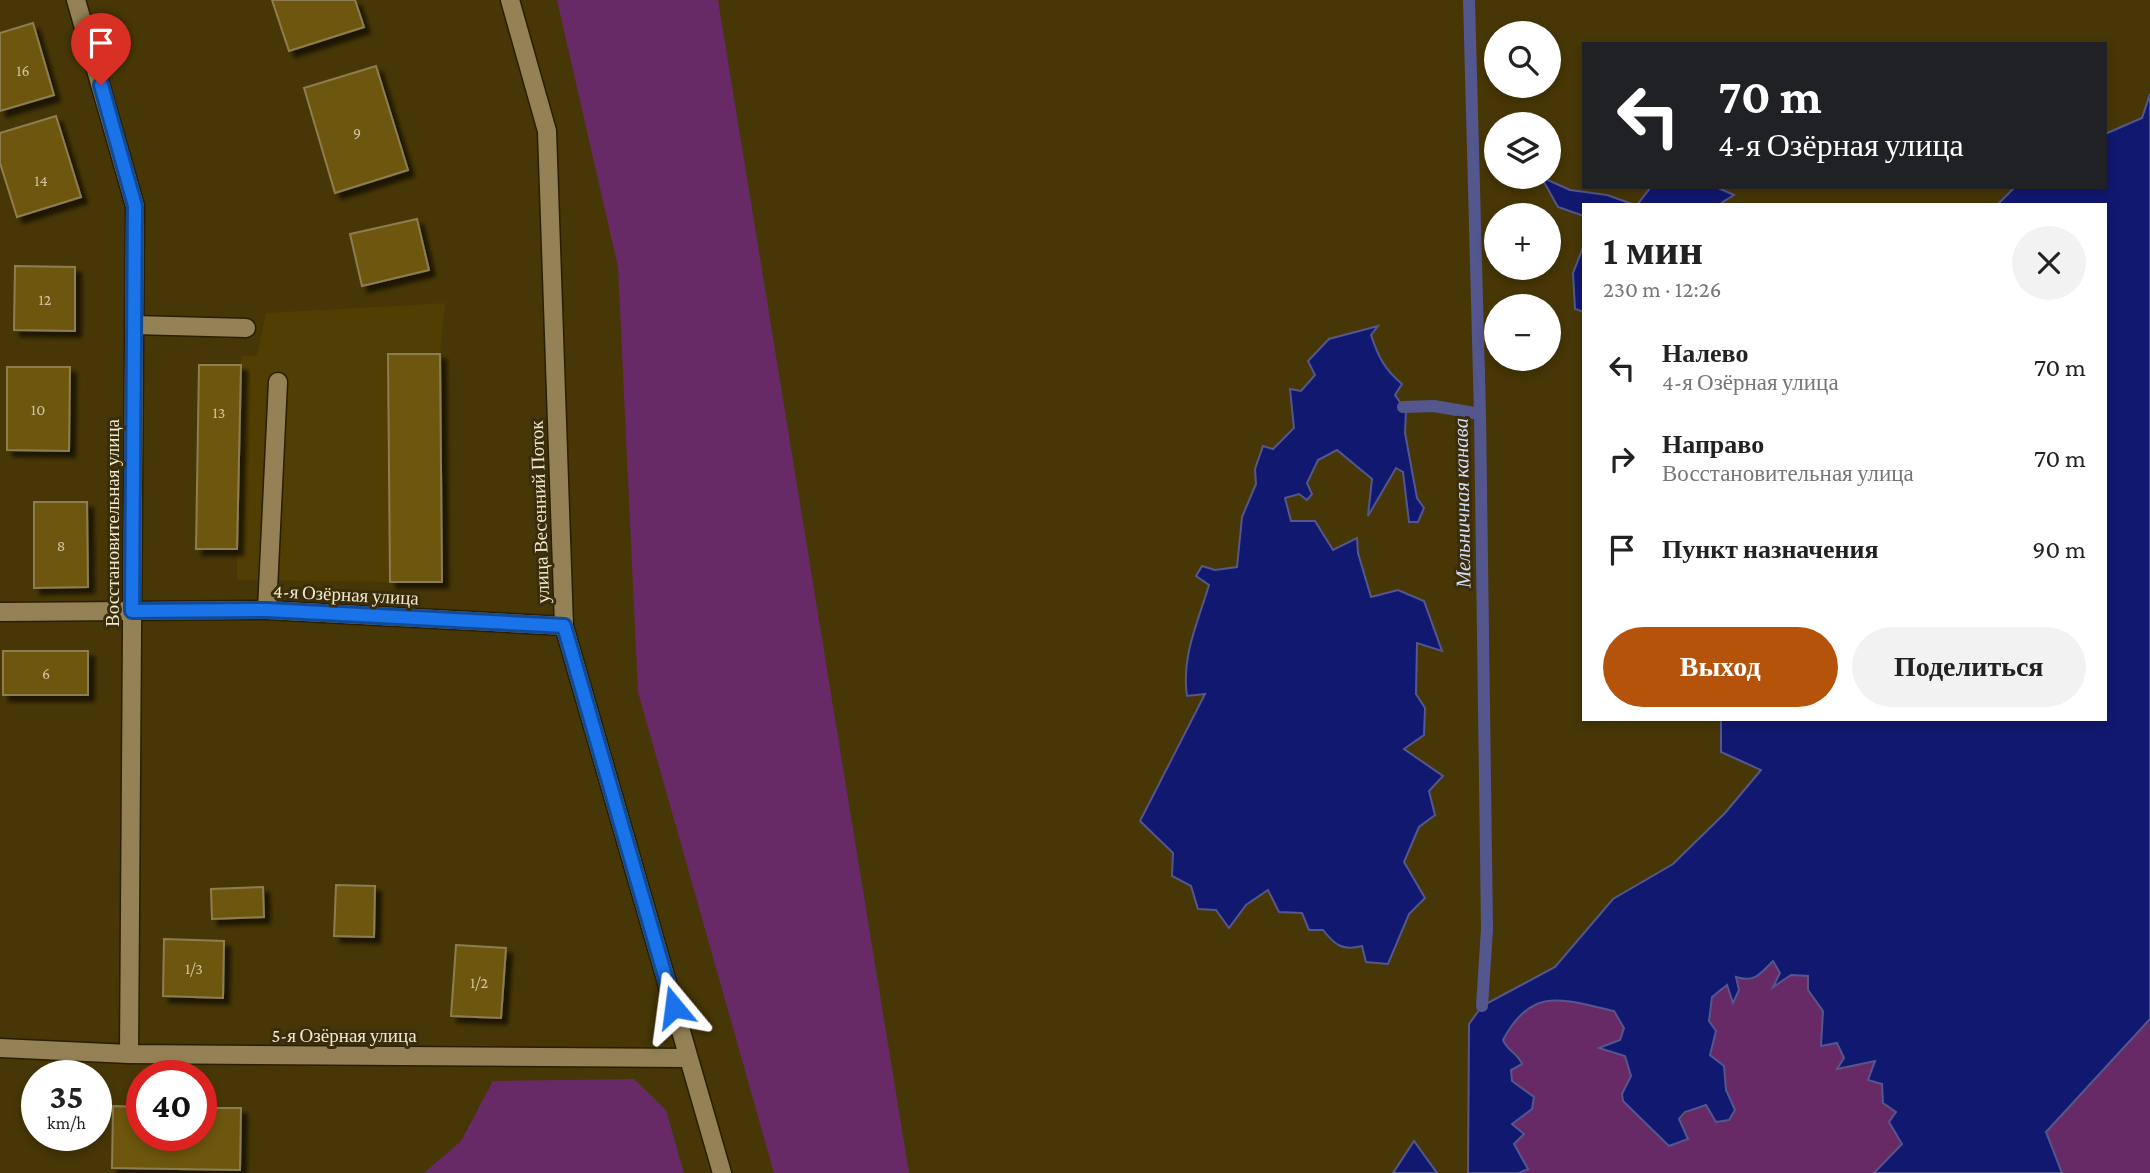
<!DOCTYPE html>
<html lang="ru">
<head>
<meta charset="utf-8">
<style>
	:root { --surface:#fff; --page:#f2f2f2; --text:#222; --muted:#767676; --accent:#b45309 }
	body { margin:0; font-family:"Crimson Pro",serif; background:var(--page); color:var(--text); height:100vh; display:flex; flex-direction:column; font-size:26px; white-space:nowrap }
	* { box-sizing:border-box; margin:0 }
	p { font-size:23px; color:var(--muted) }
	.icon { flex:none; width:38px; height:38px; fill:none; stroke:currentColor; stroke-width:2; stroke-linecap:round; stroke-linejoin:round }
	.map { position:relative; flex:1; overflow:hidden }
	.details { position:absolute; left:1582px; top:203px; width:525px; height:518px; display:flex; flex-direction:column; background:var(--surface); border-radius:0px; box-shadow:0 4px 10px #0003 }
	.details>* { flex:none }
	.banner { position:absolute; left:1582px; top:42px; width:525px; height:147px; border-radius:0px; box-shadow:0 4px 10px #0003; background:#202124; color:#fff; overflow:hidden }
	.controls { position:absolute; left:1484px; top:21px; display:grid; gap:14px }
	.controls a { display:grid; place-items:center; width:77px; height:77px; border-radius:50%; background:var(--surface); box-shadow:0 4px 10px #0003; font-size:35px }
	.speed { position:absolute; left:21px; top:1060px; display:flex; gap:14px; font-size:35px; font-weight:700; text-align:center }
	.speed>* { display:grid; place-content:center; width:91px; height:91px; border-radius:50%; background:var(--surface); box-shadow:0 4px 10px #0003; line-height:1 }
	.speed small { font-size:18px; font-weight:400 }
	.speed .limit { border:10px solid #d22; background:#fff; color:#111 }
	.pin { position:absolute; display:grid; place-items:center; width:60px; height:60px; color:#fff; margin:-72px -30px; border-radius:50% 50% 50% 0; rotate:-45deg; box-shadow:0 0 7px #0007 }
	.pin .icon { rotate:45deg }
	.me { position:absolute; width:77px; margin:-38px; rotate:344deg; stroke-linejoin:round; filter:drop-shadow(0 0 5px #0008) }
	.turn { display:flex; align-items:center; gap:24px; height:147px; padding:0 21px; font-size:32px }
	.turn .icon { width:91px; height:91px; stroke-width:2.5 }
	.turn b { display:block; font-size:49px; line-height:60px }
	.round { display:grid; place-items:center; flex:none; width:74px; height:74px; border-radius:37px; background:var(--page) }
	.overview { display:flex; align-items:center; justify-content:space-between; height:119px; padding:0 21px }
	h1 { font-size:42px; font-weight:600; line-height:52px }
	.primary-button { display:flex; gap:14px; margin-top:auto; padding:14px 21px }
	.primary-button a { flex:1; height:80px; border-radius:42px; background:var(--accent); color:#fff; font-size:28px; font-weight:600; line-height:80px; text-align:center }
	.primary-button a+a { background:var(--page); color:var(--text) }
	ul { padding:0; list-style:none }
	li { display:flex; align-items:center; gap:21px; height:91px; padding:0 21px }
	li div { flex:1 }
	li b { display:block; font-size:26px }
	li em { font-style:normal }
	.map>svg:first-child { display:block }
</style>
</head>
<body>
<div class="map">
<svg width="2150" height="1173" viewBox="0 0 2150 1173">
	<defs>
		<filter id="shadow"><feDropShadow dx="6" dy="6" stdDeviation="2" flood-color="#0009"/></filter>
	</defs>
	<rect width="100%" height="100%" fill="#473706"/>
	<path fill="#513e02" d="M 445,303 L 440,354 L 390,582 L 237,580 L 237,549 L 196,549 L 199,365 L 240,365 L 242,356 L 257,356 L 266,313 Z"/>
	<g fill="#682a66">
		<path d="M 557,0 L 718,0 L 909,1173 L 774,1173 L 638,692 L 618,267 Z"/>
		<path d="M 1773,961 L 1780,973 L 1774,986 L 1791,975 L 1808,976 L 1808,990 L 1823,1011 L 1821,1045 L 1837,1042 L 1844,1058 L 1838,1068 L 1876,1060 L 1882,1084 L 1896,1112 L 1889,1122 L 1902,1144 L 1874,1173 L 1519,1173 L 1528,1169 L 1514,1144 L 1512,1124 L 1532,1109 L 1534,1098 L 1512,1081 L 1511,1070 L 1519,1056 L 1506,1047 L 1503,1040 C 1532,985 1563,1000 1614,1011 L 1624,1028 L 1620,1040 L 1600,1048 L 1625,1056 L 1631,1076 L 1622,1094 L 1623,1101 L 1669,1146 C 1686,1099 1691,1117 1726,1090 L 1724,1066 L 1710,1055 L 1716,1031 L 1709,1021 L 1712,997 L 1728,984 L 1734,1002 L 1736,977 Z"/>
		<path d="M 2150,1019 L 2150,1173 L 2062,1173 L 2046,1132 Z"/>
		<path d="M 634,1079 L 666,1110 L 684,1173 L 424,1173 L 461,1141 L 493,1081 Z"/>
	</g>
	<g fill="#111870" stroke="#54578d" stroke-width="2">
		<path d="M 2150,94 L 2150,1019 L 2046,1132 L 2062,1173 L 1874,1173 L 1902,1144 L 1889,1122 L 1896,1112 L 1883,1103 L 1882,1084 L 1868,1080 L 1875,1061 L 1837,1069 L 1844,1058 L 1837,1043 L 1821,1046 L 1823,1011 L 1808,990 L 1808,976 L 1791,975 L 1773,987 L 1780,973 L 1773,961 C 1760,974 1755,983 1736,977 L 1739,990 L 1733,1003 L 1727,985 L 1712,997 L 1709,1021 L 1716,1031 L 1710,1055 L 1724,1066 L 1726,1090 L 1735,1110 L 1729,1120 L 1716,1122 L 1706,1105 L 1685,1112 L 1679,1119 L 1688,1139 L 1669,1146 L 1623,1101 L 1622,1094 L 1631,1076 L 1625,1056 L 1599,1048 L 1620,1040 L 1624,1028 L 1614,1011 C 1564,1000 1532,985 1503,1040 C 1507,1051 1518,1053 1522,1064 L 1511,1070 L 1512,1081 L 1534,1097 L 1532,1109 L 1512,1124 L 1524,1134 L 1514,1144 L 1528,1169 L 1519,1173 L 1468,1173 L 1469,1024 L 1482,1006 L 1555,967 L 1613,899 L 1673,864 L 1725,813 L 1761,770 L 1721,752 L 1721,719 L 2105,719 L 2105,205 L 1997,205 L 2015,187 L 2105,187 L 2105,134 L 2142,118 Z"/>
		<path d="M 1541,177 L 1570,190 L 1607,195 L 1635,205 L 1584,205 L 1584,216 L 1558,207 Z"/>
		<path d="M 1651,187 L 1716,187 L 1734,195 L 1718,205 L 1637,205 Z"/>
		<path d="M 1584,245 L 1584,312 L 1575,309 L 1573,273 Z"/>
		<path d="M 1378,326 L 1371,335 C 1378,356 1384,369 1402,384 L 1395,395 L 1406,411 L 1405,433 L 1417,498 L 1424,508 L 1418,522 L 1409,522 L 1403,472 L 1396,468 L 1368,516 L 1372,479 L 1337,450 L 1318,460 L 1307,483 L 1312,494 L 1307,500 L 1299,494 L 1285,498 L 1291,521 L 1315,521 L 1333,550 L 1357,538 L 1358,553 L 1371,597 L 1398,590 L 1424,601 L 1442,651 L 1417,643 L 1416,694 L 1425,708 L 1424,735 L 1404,749 L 1443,776 L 1429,791 L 1435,815 L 1419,827 L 1404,862 L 1425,898 L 1409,914 L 1388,964 L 1366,962 L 1362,946 C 1342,951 1335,945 1323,930 L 1309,930 L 1302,913 L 1279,912 L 1268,890 L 1246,905 L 1229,928 L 1216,910 L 1198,909 L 1191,886 L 1172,876 L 1173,853 L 1140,821 L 1205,694 L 1187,696 C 1181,657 1198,622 1209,585 L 1196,576 L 1202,566 L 1215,570 L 1237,567 L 1242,517 L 1256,484 L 1255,469 L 1263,446 L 1273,449 L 1294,428 L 1290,389 L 1301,391 L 1315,375 L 1308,361 L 1329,339 Z"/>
		<path d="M 1414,1141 L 1437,1173 L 1393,1173 Z"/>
	</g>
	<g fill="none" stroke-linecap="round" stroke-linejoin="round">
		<g stroke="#54578d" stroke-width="12">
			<path d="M 1469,0 L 1480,414 L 1487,929 L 1482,1006"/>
			<path d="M 1403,407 L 1434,406 L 1480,414"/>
		</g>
	</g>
	<g fill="#6d560f" stroke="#8e7d50" stroke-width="2" filter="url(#shadow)">
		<path d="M 355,0 L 364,27 L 289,51 L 272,0 Z"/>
		<path d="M 33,23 L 54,95 L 0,111 L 0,33 Z"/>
		<path d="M 376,66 L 408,170 L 335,193 L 304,88 Z"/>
		<path d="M 56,116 L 81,197 L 17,217 L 0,163 L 0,133 Z"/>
		<path d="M 417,219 L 429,270 L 362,286 L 350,234 Z"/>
		<path d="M 15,266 L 75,267 L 75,331 L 14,330 Z"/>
		<path d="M 388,354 L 440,354 L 442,582 L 390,582 Z"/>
		<path d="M 199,365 L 241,365 L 237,549 L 196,549 Z"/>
		<path d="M 7,367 L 70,367 L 69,451 L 7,450 Z"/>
		<path d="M 34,502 L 87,502 L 88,587 L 34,588 Z"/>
		<rect x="3" y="651" width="85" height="44"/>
		<path d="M 336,885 L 375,886 L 374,937 L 334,936 Z"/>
		<path d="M 263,887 L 264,917 L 212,919 L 211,889 Z"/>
		<path d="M 164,939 L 224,941 L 223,998 L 163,996 Z"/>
		<path d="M 456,945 L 506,948 L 501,1018 L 451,1016 Z"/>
		<path d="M 113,1106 L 142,1107 L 142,1136 L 201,1136 L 201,1108 L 241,1108 L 240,1170 L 112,1168 Z"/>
	</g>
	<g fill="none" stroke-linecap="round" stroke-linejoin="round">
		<defs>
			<g id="service">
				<path d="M 134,325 L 246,328"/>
				<path d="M 267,610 L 278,382"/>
			</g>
			<g id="minor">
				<path d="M 76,0 L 135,206 L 129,1054"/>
				<path d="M 0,612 L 267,610 L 564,626"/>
				<path d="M 0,1048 L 129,1054 L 688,1058"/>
			</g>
			<path id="tertiary" d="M 510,0 L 547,131 L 564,626 L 722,1173"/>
		</defs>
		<use href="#service" stroke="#2a1e00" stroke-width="21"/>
		<use href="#minor" stroke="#2a1e00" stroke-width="21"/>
		<use href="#tertiary" stroke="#2a1e00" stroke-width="21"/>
		<use href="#service" stroke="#948256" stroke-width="18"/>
		<use href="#minor" stroke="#948256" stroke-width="18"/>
		<use href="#tertiary" stroke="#948256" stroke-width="18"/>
	</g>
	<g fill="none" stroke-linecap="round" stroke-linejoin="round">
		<defs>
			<path id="route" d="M 101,85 L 135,206 L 132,611 L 267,610 L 564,626 L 674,1007"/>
		</defs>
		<use href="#route" stroke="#114b97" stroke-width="18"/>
		<use href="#route" stroke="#1a73e8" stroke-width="12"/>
	</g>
	<g text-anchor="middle" stroke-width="6" stroke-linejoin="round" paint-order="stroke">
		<g font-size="16" fill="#d1c4a0">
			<text x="23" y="76">16</text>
			<text x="357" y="138">9</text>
			<text x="41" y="186">14</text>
			<text x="45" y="305">12</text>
			<text x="38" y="415">10</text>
			<text x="219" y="418">13</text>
			<text x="61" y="551">8</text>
			<text x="46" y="679">6</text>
			<text x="194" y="974">1/3</text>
			<text x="479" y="988">1/2</text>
		</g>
		<g font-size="19" fill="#f2e9d1" stroke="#392d0b">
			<text transform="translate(539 512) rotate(-92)" y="7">улица Весенний Поток</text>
			<text transform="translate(112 523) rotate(-90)" y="7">Восстановительная улица</text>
			<text transform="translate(346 594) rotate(3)" y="7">4-я Озёрная улица</text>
			<text x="344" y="1042">5-я Озёрная улица</text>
		</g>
		<g font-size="21" font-style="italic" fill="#d2dcf5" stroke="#392d0b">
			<text transform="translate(1462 503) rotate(-91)" y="7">Мельничная канава</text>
		</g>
	</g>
</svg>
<div class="controls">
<a><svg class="icon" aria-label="search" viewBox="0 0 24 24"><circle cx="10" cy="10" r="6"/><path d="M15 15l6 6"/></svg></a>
<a><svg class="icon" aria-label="layers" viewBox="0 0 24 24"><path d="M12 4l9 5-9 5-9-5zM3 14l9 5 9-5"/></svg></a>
<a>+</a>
<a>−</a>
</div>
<div class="speed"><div>35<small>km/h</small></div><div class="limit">40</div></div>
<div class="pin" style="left:101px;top:85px;background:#d93025"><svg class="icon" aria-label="arrive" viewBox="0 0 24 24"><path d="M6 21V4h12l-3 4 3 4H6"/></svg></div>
<svg class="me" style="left:674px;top:1007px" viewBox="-20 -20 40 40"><path d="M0-17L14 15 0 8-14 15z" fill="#1a73e8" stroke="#fff" stroke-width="4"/></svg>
<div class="banner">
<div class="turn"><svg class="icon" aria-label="left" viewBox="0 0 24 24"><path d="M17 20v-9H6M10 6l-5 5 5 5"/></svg><div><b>70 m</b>4-я Озёрная улица</div></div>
</div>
<section class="details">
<div class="overview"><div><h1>1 мин</h1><p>230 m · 12:26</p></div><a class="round"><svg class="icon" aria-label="close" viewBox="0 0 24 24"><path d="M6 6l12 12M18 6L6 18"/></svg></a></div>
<ul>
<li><svg class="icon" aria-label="left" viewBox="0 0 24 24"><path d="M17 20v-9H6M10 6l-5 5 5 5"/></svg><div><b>Налево</b><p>4-я Озёрная улица</p></div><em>70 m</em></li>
<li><svg class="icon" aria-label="right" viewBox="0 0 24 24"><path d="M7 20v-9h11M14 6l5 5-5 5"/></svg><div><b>Направо</b><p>Восстановительная улица</p></div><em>70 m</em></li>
<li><svg class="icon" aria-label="arrive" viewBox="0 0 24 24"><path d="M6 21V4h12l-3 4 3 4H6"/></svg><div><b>Пункт назначения</b></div><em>90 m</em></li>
</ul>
<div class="primary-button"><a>Выход</a><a>Поделиться</a></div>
</section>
</div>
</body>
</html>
